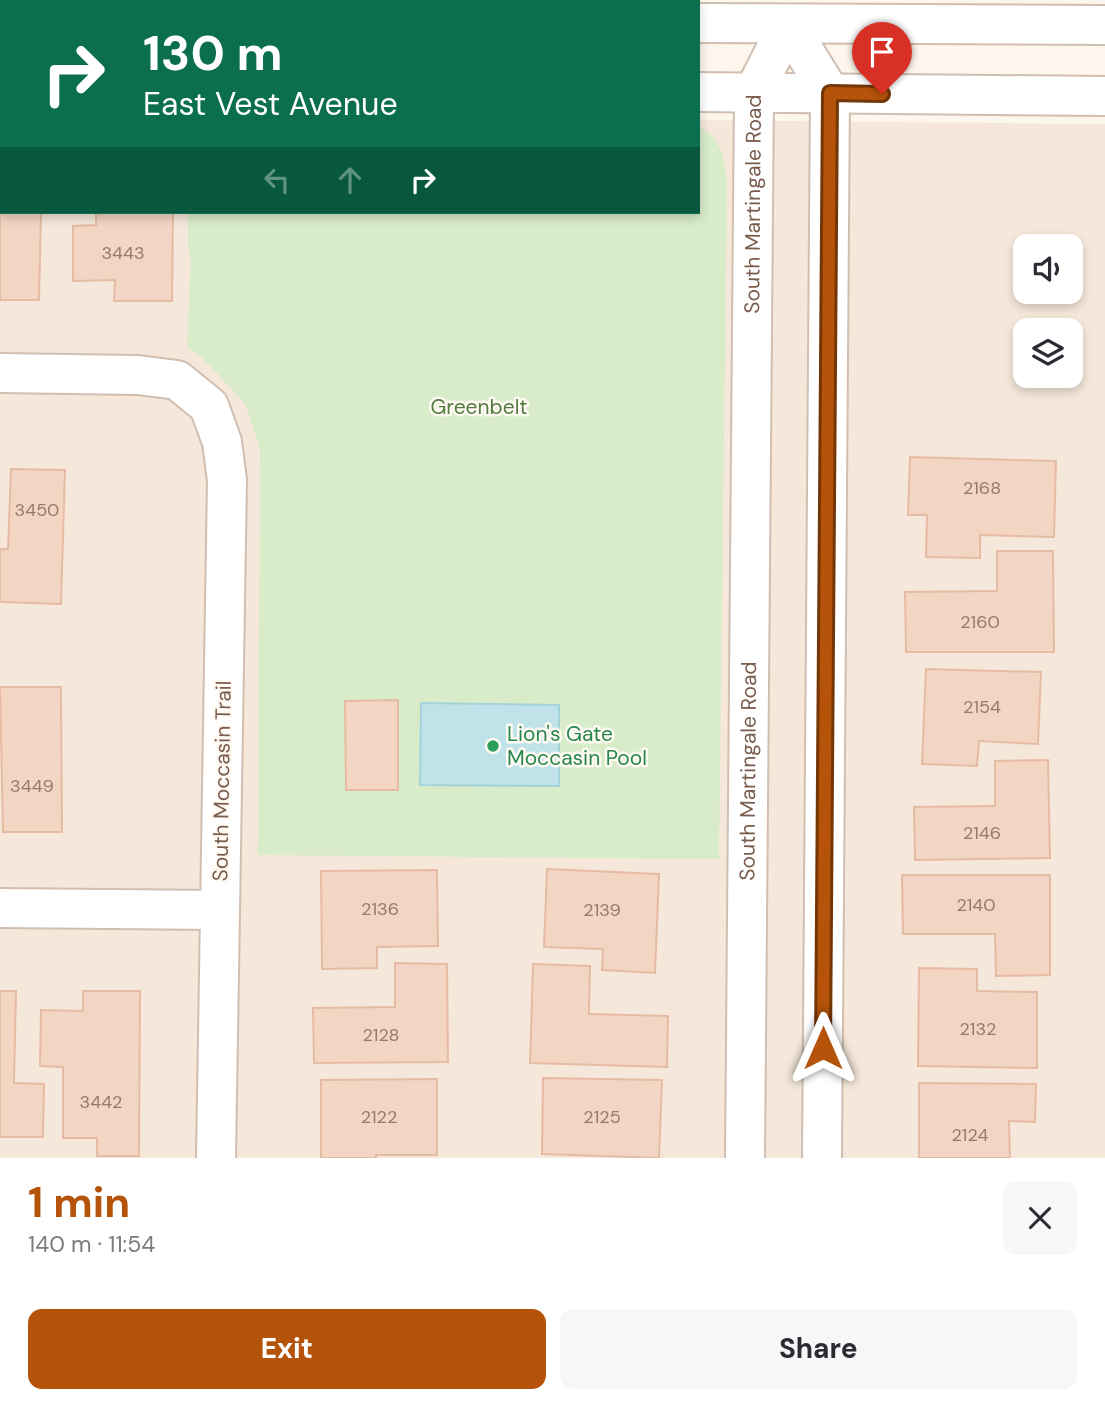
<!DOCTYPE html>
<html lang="en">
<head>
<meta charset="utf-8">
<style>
	:root { --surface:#fff; --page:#f7f7f7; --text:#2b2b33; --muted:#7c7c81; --accent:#b45309 }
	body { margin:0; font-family:"DM Sans",sans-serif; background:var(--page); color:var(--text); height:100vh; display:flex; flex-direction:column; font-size:26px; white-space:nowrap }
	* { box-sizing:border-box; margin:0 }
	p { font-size:23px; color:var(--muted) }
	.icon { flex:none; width:38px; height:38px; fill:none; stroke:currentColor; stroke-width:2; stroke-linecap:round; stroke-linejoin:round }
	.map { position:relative; height:1158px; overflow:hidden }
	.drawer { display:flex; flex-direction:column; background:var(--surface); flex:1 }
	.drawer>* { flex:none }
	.banner { position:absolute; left:0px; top:0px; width:700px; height:214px; box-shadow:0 4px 10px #0003; background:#0b6e4f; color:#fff; overflow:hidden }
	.tools { position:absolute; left:1013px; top:234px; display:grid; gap:14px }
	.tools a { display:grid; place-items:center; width:70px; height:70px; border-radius:14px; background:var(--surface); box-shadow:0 4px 10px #0003; font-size:35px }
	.pin { position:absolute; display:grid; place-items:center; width:60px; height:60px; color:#fff; margin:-72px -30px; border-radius:50% 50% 50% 0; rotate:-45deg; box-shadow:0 0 7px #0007 }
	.pin .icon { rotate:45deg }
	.me { position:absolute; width:77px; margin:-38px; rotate:0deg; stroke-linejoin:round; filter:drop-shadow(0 0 5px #0008) }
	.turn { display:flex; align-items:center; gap:24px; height:147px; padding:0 28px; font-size:32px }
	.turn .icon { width:91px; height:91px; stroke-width:2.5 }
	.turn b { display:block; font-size:49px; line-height:60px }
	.lanes { display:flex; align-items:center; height:66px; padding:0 28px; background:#0003; justify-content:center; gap:35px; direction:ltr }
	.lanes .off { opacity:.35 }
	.round { display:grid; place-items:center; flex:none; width:74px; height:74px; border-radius:14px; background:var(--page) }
	.headline { display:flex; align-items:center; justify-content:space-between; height:119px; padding:0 28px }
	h1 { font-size:42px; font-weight:700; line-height:52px; color:var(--accent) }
	.cta { display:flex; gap:14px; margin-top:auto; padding:14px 28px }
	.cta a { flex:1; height:80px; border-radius:14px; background:var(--accent); color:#fff; font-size:28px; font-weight:700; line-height:80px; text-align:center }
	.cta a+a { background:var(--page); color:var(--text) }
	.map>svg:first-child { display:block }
</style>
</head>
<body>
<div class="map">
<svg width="1105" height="1158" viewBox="0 0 1105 1158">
	<rect width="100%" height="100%" fill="#fdf6ec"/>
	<path fill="#f5e8da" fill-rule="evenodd" d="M 0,65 L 2,212 L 698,212 L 698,120 L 1105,124 L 1105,1158 L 0,1158 ZM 1026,247 L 1071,247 L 1071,292 L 1026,292 ZM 1026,331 L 1071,331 L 1071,376 L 1026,376 Z"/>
	<path fill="#d8ecc9" d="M 698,127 C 722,136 726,163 727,185 L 719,859 L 258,855 L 260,449 L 246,405 L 200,355 L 187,348 L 191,257 L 188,248 L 188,212 L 698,212 Z"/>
	<path fill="#bfe3e8" stroke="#a5d3da" stroke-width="2" d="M 421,703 L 559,705 L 559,786 L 420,785 Z"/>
	<g fill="#f3d5c3" stroke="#e6bba3" stroke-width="2">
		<path d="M 0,152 L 2,212 L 41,212 L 39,300 L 0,300 Z"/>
		<path d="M 96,212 L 173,212 L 172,301 L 114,301 L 115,280 L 73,281 L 73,226 L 96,225 Z"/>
		<path d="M 910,457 L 1056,461 L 1054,537 L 980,535 L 980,558 L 926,557 L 927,515 L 908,515 Z"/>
		<path d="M 11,469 L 65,470 L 61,604 L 0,602 L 0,549 L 8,549 Z"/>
		<path d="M 997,551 L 1053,551 L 1054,652 L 906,652 L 905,592 L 997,591 Z"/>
		<path d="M 926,669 L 1041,672 L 1038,744 L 979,741 L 977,766 L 922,764 Z"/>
		<path d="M 0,687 L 61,687 L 62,832 L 3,832 Z"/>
		<path d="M 398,700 L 398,790 L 346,790 L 345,701 Z"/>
		<path d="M 1048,760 L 1050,858 L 915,860 L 914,807 L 995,806 L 995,761 Z"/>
		<path d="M 547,869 L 659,874 L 655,973 L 602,970 L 603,949 L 544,947 Z"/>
		<path d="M 437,870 L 438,946 L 377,947 L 377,968 L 322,969 L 321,871 Z"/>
		<path d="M 902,875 L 1050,875 L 1050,975 L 996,976 L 995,934 L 903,934 Z"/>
		<path d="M 395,963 L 447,964 L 448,1062 L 314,1063 L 313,1008 L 395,1007 Z"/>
		<path d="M 533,964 L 590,966 L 589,1014 L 668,1016 L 667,1067 L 530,1063 Z"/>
		<path d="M 919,968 L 977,969 L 977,991 L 1037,992 L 1037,1068 L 918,1066 Z"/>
		<path d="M 0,991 L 16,991 L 14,1083 L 44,1084 L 43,1137 L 0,1137 Z"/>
		<path d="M 83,991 L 140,991 L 139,1156 L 97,1156 L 97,1138 L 63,1138 L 63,1067 L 40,1066 L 41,1010 L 83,1011 Z"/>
		<path d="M 543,1078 L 662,1080 L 659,1158 L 542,1154 Z"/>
		<path d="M 437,1079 L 437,1155 L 376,1155 L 376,1158 L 321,1158 L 321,1080 Z"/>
		<path d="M 919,1083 L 1036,1084 L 1035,1122 L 1009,1121 L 1010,1158 L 919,1158 Z"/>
	</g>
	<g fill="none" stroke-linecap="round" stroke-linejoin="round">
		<defs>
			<g id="minor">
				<path d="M 390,0 L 399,2"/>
				<path d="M 698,23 L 1105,25"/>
				<path d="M 788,25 L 830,93 L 822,1158"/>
				<path d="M 0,38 L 2,38"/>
				<path d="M 698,92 L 1105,96"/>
				<path d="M 0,373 L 138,375 L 177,380 L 209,406 L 222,442 L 227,480 L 216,1158"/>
				<path d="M 0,908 L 220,910"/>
				<path id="s1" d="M 745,1158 L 754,92 L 788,25"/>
			</g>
		</defs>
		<use href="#minor" stroke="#d1beb0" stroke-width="42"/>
		<use href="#minor" stroke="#fff" stroke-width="38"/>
	</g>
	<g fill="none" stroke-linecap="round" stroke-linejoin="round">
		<defs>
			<path id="route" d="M 823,1048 L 830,93 L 882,94"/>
		</defs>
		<use href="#route" stroke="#753606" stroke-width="18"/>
		<use href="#route" stroke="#b45309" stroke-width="12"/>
	</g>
	<circle fill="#2e9e5b" stroke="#fffaf3" stroke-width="2.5" cx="493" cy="746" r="7"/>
	<g text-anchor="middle" stroke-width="5" stroke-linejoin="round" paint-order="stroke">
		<g font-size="18" fill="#987a6a">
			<text x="123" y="259">3443</text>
			<text x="982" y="494">2168</text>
			<text x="37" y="516">3450</text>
			<text x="980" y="628">2160</text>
			<text x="982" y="713">2154</text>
			<text x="32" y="792">3449</text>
			<text x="982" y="839">2146</text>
			<text x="976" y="911">2140</text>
			<text x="380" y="915">2136</text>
			<text x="602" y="916">2139</text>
			<text x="978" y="1035">2132</text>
			<text x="381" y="1041">2128</text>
			<text x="101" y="1108">3442</text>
			<text x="379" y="1123">2122</text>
			<text x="602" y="1123">2125</text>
			<text x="970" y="1141">2124</text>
		</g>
		<g font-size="21" fill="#7a5c4d" stroke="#fffaf3">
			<text dy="7" stroke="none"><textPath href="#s1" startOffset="954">South Martingale Road</textPath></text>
			<text dy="7" stroke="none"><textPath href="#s1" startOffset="387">South Martingale Road</textPath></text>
			<text transform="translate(222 781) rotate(-89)" y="7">South Moccasin Trail</text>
		</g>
		<g font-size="21" fill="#537a41" stroke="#fffaf3">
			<text x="479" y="414">Greenbelt</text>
		</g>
		<g font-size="21" fill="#27864d" stroke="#fffaf3" text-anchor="start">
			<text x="507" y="741">Lion's Gate<tspan x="507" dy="24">Moccasin Pool</tspan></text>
		</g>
	</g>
</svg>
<div class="tools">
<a><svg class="icon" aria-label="sound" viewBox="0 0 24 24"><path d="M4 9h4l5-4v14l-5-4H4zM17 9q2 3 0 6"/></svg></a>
<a><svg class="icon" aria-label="layers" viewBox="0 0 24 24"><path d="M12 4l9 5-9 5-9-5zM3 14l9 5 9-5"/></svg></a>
</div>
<div class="pin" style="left:882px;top:94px;background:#d93025"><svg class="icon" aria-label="arrive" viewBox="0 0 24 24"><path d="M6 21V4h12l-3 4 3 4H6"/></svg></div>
<svg class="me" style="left:823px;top:1048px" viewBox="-20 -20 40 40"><path d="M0-17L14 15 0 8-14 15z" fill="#b45309" stroke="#fff" stroke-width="4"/></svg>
<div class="banner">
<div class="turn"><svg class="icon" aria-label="right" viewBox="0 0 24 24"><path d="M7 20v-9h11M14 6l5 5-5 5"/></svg><div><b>130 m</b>East Vest Avenue</div></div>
<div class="lanes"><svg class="icon off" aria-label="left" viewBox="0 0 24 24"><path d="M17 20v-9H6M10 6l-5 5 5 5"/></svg><svg class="icon off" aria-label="ahead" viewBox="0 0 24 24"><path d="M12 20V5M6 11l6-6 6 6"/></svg><svg class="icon" aria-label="right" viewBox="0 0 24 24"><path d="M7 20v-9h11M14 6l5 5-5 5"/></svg></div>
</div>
</div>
<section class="drawer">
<div class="headline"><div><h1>1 min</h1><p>140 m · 11:54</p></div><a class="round"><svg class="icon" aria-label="close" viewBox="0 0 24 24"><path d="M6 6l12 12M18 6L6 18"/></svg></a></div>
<div class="cta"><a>Exit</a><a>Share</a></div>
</section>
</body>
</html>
